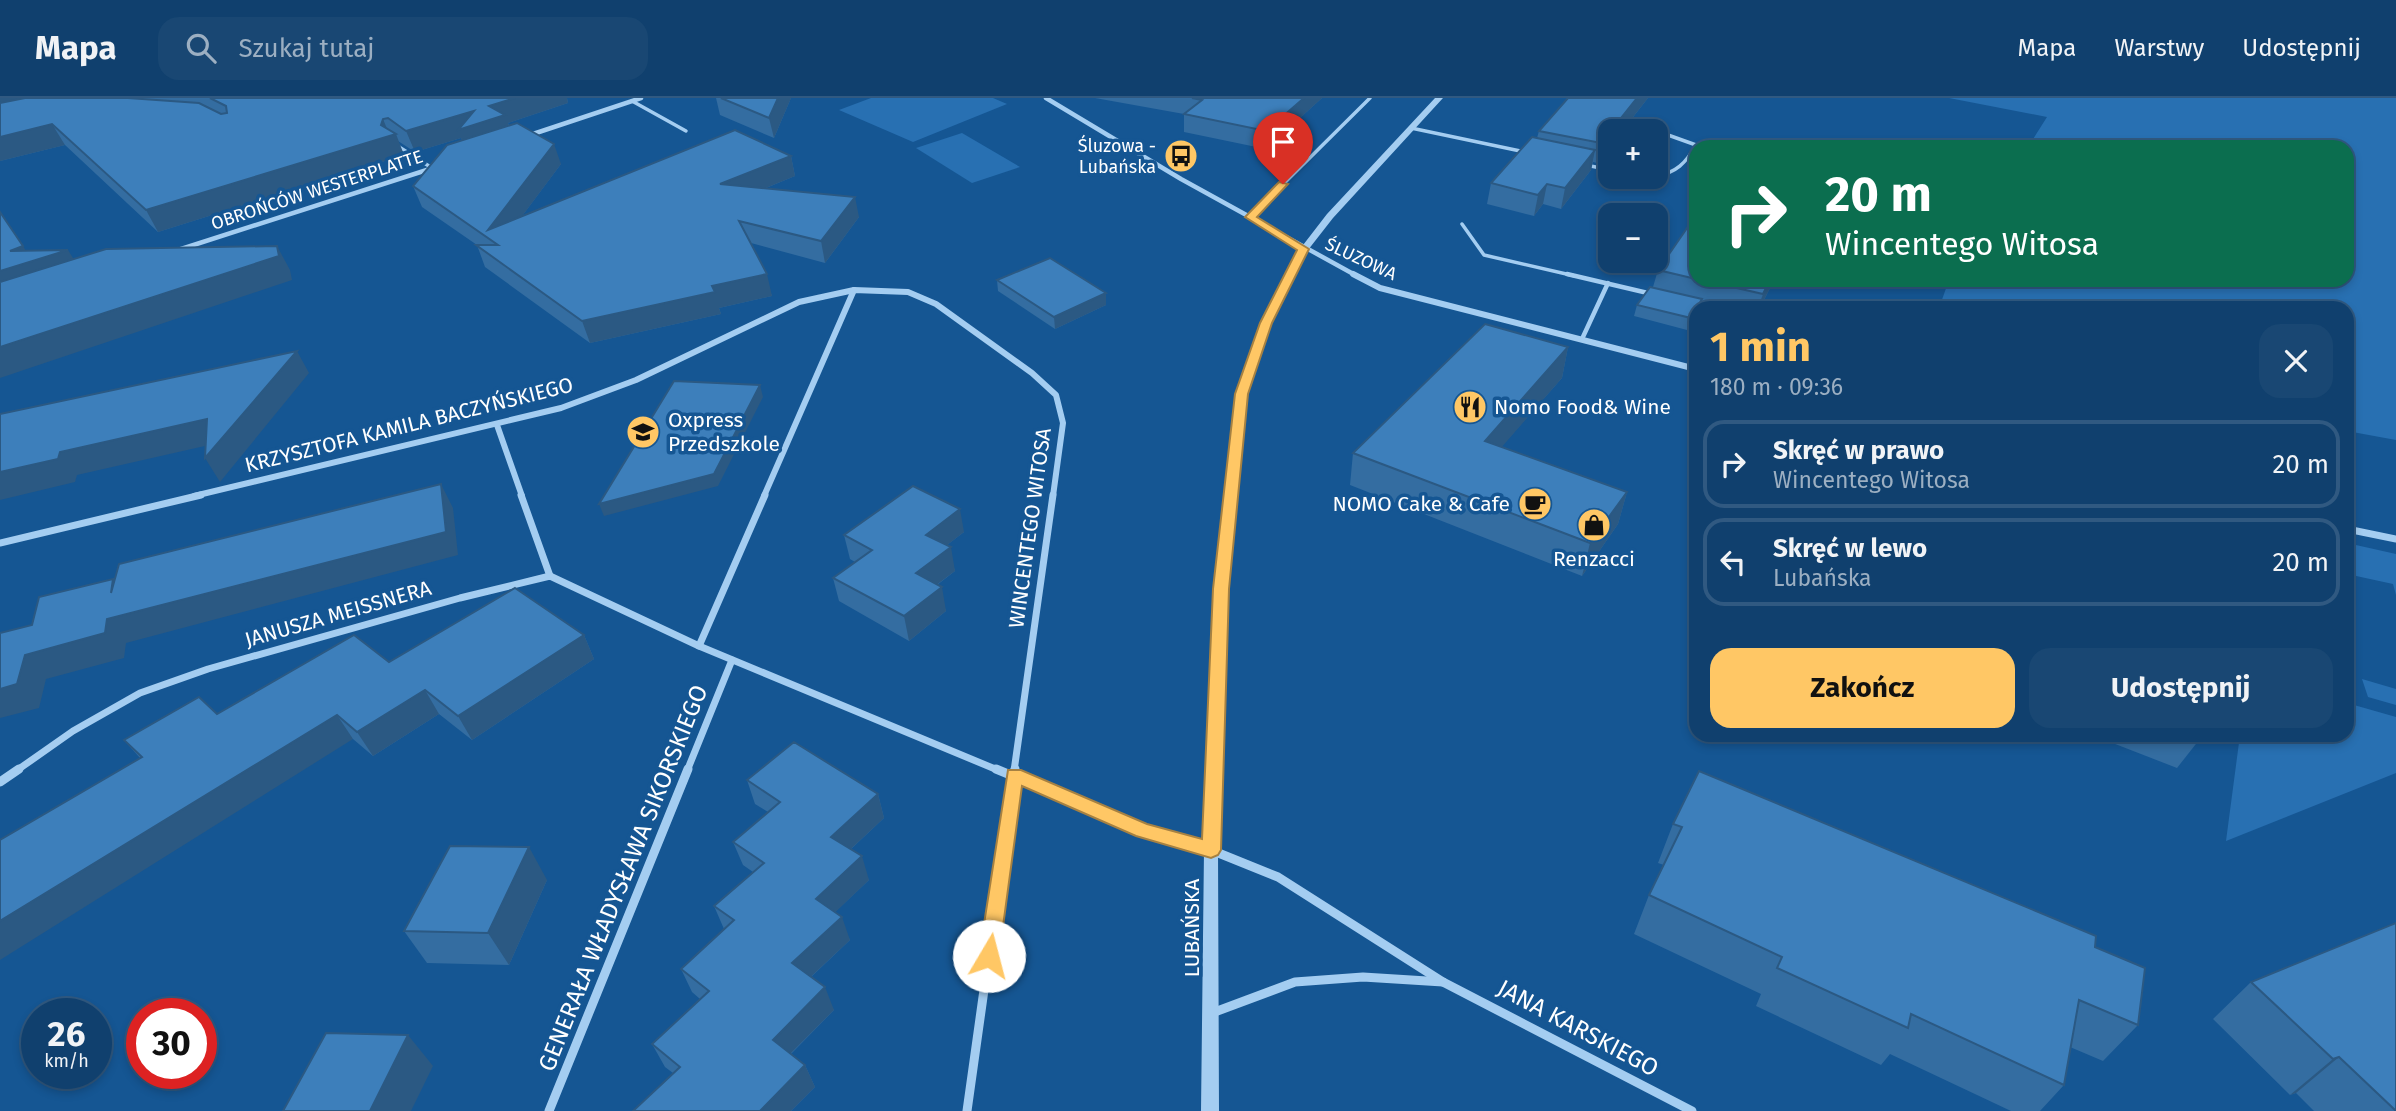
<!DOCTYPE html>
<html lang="pl">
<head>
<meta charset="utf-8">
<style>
	:root { --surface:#10406e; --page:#194773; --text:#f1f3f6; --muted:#9cafc2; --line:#305981; --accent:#ffc765 }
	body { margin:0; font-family:"Fira Sans",sans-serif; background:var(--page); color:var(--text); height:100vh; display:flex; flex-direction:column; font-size:26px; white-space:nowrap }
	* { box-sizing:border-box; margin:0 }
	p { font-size:23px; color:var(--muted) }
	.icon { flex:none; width:38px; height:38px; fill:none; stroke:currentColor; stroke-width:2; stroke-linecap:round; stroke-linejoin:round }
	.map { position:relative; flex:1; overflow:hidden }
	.sheet { position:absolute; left:1689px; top:203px; width:665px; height:441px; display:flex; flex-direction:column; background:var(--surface); border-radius:21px; box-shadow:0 4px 10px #0003,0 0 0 2px var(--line) }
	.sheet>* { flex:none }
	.guide { position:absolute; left:1689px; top:42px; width:665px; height:147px; border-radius:21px; box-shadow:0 4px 10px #0003,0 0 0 2px var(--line); background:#0b6e4f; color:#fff; overflow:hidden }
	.buttons { position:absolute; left:1598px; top:21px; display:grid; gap:14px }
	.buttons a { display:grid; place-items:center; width:70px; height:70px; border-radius:14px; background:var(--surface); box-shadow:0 4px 10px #0003,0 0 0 2px var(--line); font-size:35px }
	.speed { position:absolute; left:21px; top:900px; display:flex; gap:14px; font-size:35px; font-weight:700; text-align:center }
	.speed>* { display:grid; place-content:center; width:91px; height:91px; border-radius:50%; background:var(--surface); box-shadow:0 4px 10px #0003,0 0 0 2px var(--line); line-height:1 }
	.speed small { font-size:18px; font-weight:400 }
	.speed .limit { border:10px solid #d22; background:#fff; color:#111 }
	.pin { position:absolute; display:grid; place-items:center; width:60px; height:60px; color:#fff; margin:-72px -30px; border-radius:50% 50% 50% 0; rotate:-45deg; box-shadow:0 0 7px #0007 }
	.pin .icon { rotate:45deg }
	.me { position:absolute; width:77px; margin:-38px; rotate:8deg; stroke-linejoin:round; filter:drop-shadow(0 0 5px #0008) }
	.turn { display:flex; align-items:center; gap:24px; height:147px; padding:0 21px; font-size:32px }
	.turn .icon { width:91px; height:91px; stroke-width:2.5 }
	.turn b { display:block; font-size:49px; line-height:60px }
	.round { display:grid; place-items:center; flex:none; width:74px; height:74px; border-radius:21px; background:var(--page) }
	.head { display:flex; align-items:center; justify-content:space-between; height:119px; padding:0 21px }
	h1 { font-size:42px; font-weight:700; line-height:52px; color:var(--accent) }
	.action { display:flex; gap:14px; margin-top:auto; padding:14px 21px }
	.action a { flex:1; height:80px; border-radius:21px; background:var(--accent); color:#111; font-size:28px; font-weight:700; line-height:80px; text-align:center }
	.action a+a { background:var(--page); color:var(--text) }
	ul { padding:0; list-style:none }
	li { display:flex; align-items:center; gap:21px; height:88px; margin:0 14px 10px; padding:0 7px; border:4px solid var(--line); border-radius:21px }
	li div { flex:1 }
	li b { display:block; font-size:26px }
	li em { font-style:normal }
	header { display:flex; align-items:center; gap:42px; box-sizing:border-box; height:98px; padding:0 35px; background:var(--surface); border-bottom:2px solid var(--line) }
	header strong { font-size:33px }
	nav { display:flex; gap:38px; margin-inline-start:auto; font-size:24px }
	.search { width:490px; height:63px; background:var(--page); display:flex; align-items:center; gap:18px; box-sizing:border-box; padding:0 24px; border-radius:21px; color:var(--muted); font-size:26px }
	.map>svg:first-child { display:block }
</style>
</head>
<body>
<header>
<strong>Mapa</strong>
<div class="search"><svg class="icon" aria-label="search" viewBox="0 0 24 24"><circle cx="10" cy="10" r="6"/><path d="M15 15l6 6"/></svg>Szukaj tutaj</div>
<nav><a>Mapa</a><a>Warstwy</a><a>Udostępnij</a></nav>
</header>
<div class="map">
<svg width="2396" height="1013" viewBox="0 0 2396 1013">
	<rect width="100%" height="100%" fill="#155693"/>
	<g fill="#2870b2">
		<path d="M 871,0 L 993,0 L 1007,6 L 913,44 L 839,12 Z"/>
		<path d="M 1949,0 L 2396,0 L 2396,342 L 2347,333 L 2347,210 L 1939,210 L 1949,182 L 2347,182 L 2347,49 L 2028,49 L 2047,19 Z"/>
		<path d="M 962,35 L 1020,69 L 972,85 L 916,50 Z"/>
		<path d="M 2347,445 L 2396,456 L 2396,497 L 2393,486 L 2347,476 Z"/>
		<path d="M 2362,581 L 2396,591 L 2396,607 L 2368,599 Z"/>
		<path d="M 2347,605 L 2396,619 L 2396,675 L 2226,743 L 2240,637 L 2347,637 Z"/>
	</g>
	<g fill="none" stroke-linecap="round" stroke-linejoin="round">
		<g stroke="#a4cdf1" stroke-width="3.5">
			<path d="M 632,3 L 686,33"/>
			<path d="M 1411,30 L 1525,54"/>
			<path d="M 396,47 L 432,70"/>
			<path d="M 1586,67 L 1610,72"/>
			<path d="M 1656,78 C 1676,75 1686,65 1696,47 L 1668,37"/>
			<path d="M 1250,119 L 1370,0"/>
			<path d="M 1462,126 L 1484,157 L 1575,178"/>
		</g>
		<g stroke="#a4cdf1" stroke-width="4.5">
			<path d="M 1567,176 L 1652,196"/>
			<path d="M 1695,207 L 1709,210"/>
			<path d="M 1582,241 L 1608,185"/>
		</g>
		<g stroke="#a4cdf1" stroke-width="4.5">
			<path d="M 1046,0 L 1181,81 L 1357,178"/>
			<path d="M 527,38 L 641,0"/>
			<path d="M 178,152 L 433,70"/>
		</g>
		<g stroke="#a4cdf1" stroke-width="6">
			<path d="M 1353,176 L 1380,190 L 1696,271"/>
			<path d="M 497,327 L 522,398"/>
			<path d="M 194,398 L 561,310 L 636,282 L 799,204 L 854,192 L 908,194 L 936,206 L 1032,275 L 1056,297 L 1063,325 L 1053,398"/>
			<path d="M 764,398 L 854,192"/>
		</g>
		<g stroke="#a4cdf1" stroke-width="7">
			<path d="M 521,397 L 550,478"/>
			<path d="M 2347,431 L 2396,441"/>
			<path d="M 0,445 L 201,397"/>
			<path d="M 699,548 L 765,397"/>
			<path d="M 16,673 L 73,633 L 140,595 L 208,571 L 460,500 L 550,478 L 699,548 L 1000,673"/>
			<path d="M 687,673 L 732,562"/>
			<path d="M 1014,673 L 1053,397"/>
		</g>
		<g stroke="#a4cdf1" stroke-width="9">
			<path d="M 996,671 L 1143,732 L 1211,752 L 1278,779 L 1443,884 L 1692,1013"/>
			<path d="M 0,684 L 19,671"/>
			<path d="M 1212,915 L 1295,884 L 1363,879 L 1443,884"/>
			<path d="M 549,1013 L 688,671"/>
			<path d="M 967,1013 L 1015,671"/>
		</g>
		<path fill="#a4cdf1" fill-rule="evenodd" d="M 1435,0 L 1443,0 L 1333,120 L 1308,152 L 1271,225 L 1247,296 L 1227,491 L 1218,752 L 1219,1013 L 1201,1013 L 1204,752 L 1215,491 L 1237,296 L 1261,225 L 1300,151 L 1327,116 Z"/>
	</g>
	<g fill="#346da1">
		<path d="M 0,0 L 567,0 L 568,5 L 508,25 L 509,27 L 561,66 L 522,118 L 791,58 L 795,78 L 766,90 L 859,119 L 825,165 L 751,145 L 772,198 L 719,210 L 721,216 L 590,245 L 485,169 L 477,147 L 422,109 L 413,88 L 462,42 L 461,40 L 415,54 L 398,43 L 404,57 L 158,134 L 65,47 L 0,63 Z"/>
		<path d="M 716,0 L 791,0 L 774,40 L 720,17 Z"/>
		<path d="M 1095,0 L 1322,0 L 1266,51 L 1184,34 L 1184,16 Z"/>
		<path d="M 1648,0 L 1597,65 L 1593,64 L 1591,72 L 1561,111 L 1543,106 L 1534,118 L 1487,106 L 1491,85 L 1537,40 L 1539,33 Z"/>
		<path d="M 1696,120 L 1696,182 L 1774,182 L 1760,210 L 1731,210 L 1701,203 L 1699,210 L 1696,210 L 1687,232 L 1634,218 L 1637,207 L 1653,189 L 1658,172 Z"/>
		<path d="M 997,182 L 1106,195 L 1106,207 L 1055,231 L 998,193 Z"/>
		<path d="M 1568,249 L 1562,280 L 1501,349 L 1627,394 L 1618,426 L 1582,478 L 1350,387 L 1353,355 Z"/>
		<path d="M 964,434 L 947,447 L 955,473 L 937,487 L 946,513 L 909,543 L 839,503 L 833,480 L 855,464 L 850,461 L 844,437 Z"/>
		<path d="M 584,537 L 594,561 L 472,642 L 439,616 L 373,658 L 353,641 L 140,660 L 124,642 L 217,616 L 389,564 Z"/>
		<path d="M 2092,637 L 2203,637 L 2177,670 Z"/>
		<path d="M 747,682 L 878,696 L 884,720 L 851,751 L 869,782 L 835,814 L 850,842 L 811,879 L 834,912 L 791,956 L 805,967 L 815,989 L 791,1013 L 633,1013 L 673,975 L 665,969 L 652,946 L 700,901 L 692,894 L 681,871 L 724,831 L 714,808 L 753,774 L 743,767 L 733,744 L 768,714 L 755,706 Z"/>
		<path d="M 1673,726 L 2095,849 L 2138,927 L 2103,963 L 2070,949 L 2064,987 L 2040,1013 L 2011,1013 L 1890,956 L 1881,967 L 1756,908 L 1761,896 L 1634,836 L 1649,797 L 1664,767 L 1658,765 Z"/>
		<path d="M 547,782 L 509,867 L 427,865 L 404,833 Z"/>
		<path d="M 2396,825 L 2396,1013 L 2314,1013 L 2296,995 L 2290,997 L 2213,921 L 2251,884 Z"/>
	</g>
	<g fill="#2b5983">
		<path d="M 0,0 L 59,0 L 0,19 Z"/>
		<path d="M 515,0 L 567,0 L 568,5 L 508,25 L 513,38 L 466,53 L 461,40 L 415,54 L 406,33 Z"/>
		<path d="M 778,0 L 791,0 L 774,40 L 769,20 Z"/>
		<path d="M 1304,0 L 1322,0 L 1266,51 L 1266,33 Z"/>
		<path d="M 1637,0 L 1648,0 L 1622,33 L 1611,33 Z"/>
		<path d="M 383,21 L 390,38 L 396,36 L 404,57 L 158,134 L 146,112 L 381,27 Z"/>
		<path d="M 52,26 L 65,47 L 0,63 L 0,39 Z"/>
		<path d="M 1610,34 L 1610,48 L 1597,65 L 1601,45 Z"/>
		<path d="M 554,46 L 561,66 L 499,149 L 488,132 Z"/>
		<path d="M 1595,52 L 1591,72 L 1561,111 L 1565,90 Z"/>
		<path d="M 791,58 L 795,78 L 726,106 L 720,86 Z"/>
		<path d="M 1547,86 L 1543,106 L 1534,118 L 1538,97 Z"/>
		<path d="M 855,99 L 859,119 L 825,165 L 821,143 Z"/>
		<path d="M 23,148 L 32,163 L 68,152 L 83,176 L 0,202 L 0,173 L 10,153 Z"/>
		<path d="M 277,148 L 290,172 L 292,182 L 0,280 L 0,249 Z"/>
		<path d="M 767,176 L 772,198 L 719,210 L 721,216 L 590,245 L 582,223 L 712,188 Z"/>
		<path d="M 1770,182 L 1774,182 L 1760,210 L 1758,210 L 1763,196 Z"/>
		<path d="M 1106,195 L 1106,207 L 1055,231 L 1054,219 Z"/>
		<path d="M 1696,212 L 1696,217 L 1687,232 L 1691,220 Z"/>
		<path d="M 1568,249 L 1562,280 L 1479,375 L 1485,343 Z"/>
		<path d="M 297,253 L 309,275 L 220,384 L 205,360 L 218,345 L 77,377 L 75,384 L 0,402 L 0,374 L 60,354 Z"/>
		<path d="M 760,287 L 763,299 L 718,388 L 604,418 L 599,406 Z"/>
		<path d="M 441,386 L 453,410 L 458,457 L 126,545 L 124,560 L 46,581 L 39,610 L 0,620 L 0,591 L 25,557 L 107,521 L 113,481 L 131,505 Z"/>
		<path d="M 1627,394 L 1618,426 L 1582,478 L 1590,445 Z"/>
		<path d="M 960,411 L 964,434 L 930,460 L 926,437 Z"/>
		<path d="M 951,449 L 955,473 L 920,499 L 916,475 Z"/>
		<path d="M 942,489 L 946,513 L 909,543 L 904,518 Z"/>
		<path d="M 584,537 L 594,561 L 472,642 L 458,618 Z"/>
		<path d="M 425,592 L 439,616 L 373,658 L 357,634 Z"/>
		<path d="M 337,617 L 353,641 L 0,862 L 0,823 Z"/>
		<path d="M 878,696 L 884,720 L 839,762 L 831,739 Z"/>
		<path d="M 529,749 L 547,782 L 509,867 L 488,835 Z"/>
		<path d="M 862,758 L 869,782 L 824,825 L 816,801 Z"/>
		<path d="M 842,819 L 850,842 L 801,888 L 792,865 Z"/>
		<path d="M 825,889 L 834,912 L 782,964 L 773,942 Z"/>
		<path d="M 408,937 L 433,968 L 411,1013 L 370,1013 Z"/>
		<path d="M 2339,959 L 2296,995 L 2290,997 L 2333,961 Z"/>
		<path d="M 805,967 L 815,989 L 791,1013 L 760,1013 Z"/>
	</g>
	<g fill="#3d7fbb" stroke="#2b5983" stroke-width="2">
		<path d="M 25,0 L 128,0 L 199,5 L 221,16 L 227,15 L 226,8 L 210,0 L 515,0 L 489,8 L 505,17 L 458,32 L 474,13 L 406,33 L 388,20 L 383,21 L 381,27 L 396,36 L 146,112 L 52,26 L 0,39 L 0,5 Z"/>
		<path d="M 721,0 L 778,0 L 769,20 Z"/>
		<path d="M 1192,0 L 1304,0 L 1266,33 L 1184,16 L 1202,2 Z"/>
		<path d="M 1568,0 L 1637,0 L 1601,45 L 1539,33 Z"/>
		<path d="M 517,25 L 554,46 L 488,132 L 735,32 L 791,58 L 720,86 L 855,99 L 821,143 L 739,123 L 767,176 L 712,188 L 715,194 L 582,223 L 476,147 L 498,147 L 413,88 L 447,47 Z"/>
		<path d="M 1532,39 L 1595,52 L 1565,90 L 1547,86 L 1538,97 L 1491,85 Z"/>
		<path d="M 0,114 L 23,148 L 10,153 L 68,152 L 0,173 Z"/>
		<path d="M 1694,120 L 1696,120 L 1696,181 L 1658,172 Z"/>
		<path d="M 277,148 L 279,158 L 0,249 L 0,184 L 106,151 Z"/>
		<path d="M 1050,160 L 1106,195 L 1054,219 L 997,182 Z"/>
		<path d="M 1702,182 L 1770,182 L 1763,196 Z"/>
		<path d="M 1650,189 L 1702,201 L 1691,220 L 1637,207 Z"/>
		<path d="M 1485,226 L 1568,249 L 1485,343 L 1627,394 L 1590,445 L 1353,355 Z"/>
		<path d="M 297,253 L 205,360 L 207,321 L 60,354 L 58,361 L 0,374 L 0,316 Z"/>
		<path d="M 674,283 L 760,287 L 714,376 L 599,406 Z"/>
		<path d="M 441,386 L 446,434 L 107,521 L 105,535 L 25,557 L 17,586 L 0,591 L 0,535 L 32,527 L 39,499 L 113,481 L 111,495 L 119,466 Z"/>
		<path d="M 913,388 L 960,411 L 926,437 L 951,449 L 916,475 L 942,489 L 904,518 L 833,480 L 872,452 L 844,437 Z"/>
		<path d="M 515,490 L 584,537 L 458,618 L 425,592 L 357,634 L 337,617 L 0,823 L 0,742 L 142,659 L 124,642 L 199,599 L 217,616 L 354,537 L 389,564 Z"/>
		<path d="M 794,644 L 878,696 L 831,739 L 862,758 L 816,801 L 842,819 L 792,865 L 825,889 L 773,942 L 805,967 L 760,1013 L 633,1013 L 680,969 L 652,946 L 709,893 L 681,871 L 734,822 L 714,808 L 764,765 L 733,744 L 780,704 L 747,682 Z"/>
		<path d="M 1699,673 L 2096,838 L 2095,849 L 2145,870 L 2138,927 L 2079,902 L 2064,987 L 1911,916 L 1908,930 L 1777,870 L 1782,859 L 1649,797 L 1682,729 L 1673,726 Z"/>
		<path d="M 450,748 L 529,749 L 488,835 L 404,833 Z"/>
		<path d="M 2396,825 L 2396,1013 L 2339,959 L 2333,961 L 2251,884 Z"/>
		<path d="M 326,935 L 408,937 L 370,1013 L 283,1013 Z"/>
	</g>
	<path fill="#ffc765" stroke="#a68142" stroke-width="2" d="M 1279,84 L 1288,86 L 1257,119 L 1309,151 L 1272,225 L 1248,296 L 1229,491 L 1221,752 L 1218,757 L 1211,760 L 1136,738 L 1022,688 L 999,858 L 996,865 L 989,867 L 982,865 L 979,858 L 1008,672 L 1021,672 L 1147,726 L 1202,741 L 1213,491 L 1235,296 L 1260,225 L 1297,152 L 1245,119 Z"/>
	<defs>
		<symbol id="bus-disc" viewBox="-11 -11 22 22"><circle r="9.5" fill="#ffc765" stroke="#155693"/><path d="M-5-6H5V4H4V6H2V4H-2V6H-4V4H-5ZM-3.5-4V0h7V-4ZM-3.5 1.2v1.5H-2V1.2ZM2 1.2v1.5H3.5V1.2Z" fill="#111"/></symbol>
		<symbol id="restaurant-disc" viewBox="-11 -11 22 22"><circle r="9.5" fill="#ffc765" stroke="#155693"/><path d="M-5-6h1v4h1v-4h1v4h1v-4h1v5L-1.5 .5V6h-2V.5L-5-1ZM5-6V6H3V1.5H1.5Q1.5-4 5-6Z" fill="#111"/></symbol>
		<symbol id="school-disc" viewBox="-11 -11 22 22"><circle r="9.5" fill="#ffc765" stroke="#155693"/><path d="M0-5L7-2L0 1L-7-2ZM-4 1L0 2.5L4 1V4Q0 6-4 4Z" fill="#111"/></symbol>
		<symbol id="cafe-disc" viewBox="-11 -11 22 22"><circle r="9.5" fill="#ffc765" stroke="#155693"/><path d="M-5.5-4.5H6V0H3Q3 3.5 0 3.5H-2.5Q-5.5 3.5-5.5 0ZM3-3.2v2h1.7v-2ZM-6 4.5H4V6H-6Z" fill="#111"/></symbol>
		<symbol id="shop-disc" viewBox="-11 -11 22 22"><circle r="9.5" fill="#ffc765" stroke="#155693"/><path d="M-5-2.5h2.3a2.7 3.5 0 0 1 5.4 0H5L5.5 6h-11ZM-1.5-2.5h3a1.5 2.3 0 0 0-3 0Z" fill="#111"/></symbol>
	</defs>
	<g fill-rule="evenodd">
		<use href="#bus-disc" x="1162" y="39" width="38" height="38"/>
		<use href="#restaurant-disc" x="1451" y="290" width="38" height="38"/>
		<use href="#school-disc" x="624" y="315" width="38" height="38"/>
		<use href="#cafe-disc" x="1516" y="387" width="38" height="38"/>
		<use href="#shop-disc" x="1575" y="408" width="38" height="38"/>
	</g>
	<g text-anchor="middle" stroke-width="7" stroke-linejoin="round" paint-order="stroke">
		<g font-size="18" fill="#fff" stroke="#155693" text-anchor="end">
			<text x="1156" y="54">Śluzowa -<tspan x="1156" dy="21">Lubańska</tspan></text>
		</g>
		<g font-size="18" fill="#fff" stroke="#155693">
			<text transform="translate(317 92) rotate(-18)" y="6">OBROŃCÓW WESTERPLATTE</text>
			<text transform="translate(1361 161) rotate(25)" y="6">ŚLUZOWA</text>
		</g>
		<g font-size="21" fill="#fff" stroke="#155693" text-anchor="start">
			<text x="1494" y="316">Nomo Food&amp; Wine</text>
			<text x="668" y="329">Oxpress<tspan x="668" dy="24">Przedszkole</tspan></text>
			<text x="1510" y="413" text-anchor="end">NOMO Cake &amp; Cafe</text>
			<text x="1594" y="468" text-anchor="middle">Renzacci</text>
		</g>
		<g font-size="21" fill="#fff" stroke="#155693">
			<text transform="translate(409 327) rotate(-14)" y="7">KRZYSZTOFA KAMILA BACZYŃSKIEGO</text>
			<text transform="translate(1030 430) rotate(-82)" y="7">WINCENTEGO WITOSA</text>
			<text transform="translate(338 516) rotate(-16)" y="7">JANUSZA MEISSNERA</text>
			<text transform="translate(1192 830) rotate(-90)" y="7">LUBAŃSKA</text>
		</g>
		<g font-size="24" fill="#fff" stroke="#155693">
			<text transform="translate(623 780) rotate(-68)" y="8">GENERAŁA WŁADYSŁAWA SIKORSKIEGO</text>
			<text transform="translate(1578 930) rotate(28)" y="8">JANA KARSKIEGO</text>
		</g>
	</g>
</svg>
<div class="buttons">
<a>+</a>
<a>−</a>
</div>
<div class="speed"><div>26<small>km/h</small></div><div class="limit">30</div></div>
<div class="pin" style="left:1283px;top:86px;background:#d93025"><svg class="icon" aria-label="arrive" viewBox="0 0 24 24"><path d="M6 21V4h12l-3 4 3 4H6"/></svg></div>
<svg class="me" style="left:989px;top:858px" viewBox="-20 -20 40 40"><circle r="19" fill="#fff"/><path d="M0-13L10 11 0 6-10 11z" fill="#ffc765"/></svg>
<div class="guide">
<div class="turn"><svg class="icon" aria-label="right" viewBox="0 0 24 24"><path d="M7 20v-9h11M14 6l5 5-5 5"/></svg><div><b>20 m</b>Wincentego Witosa</div></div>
</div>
<section class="sheet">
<div class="head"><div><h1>1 min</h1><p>180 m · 09:36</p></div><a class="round"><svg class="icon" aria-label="close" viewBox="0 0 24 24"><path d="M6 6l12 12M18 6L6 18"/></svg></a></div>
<ul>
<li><svg class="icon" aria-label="right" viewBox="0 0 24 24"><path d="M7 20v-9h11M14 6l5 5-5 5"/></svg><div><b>Skręć w prawo</b><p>Wincentego Witosa</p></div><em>20 m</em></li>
<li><svg class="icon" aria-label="left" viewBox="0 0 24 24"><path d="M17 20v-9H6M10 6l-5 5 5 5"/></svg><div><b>Skręć w lewo</b><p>Lubańska</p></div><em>20 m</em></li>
</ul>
<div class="action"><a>Zakończ</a><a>Udostępnij</a></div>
</section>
</div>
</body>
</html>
